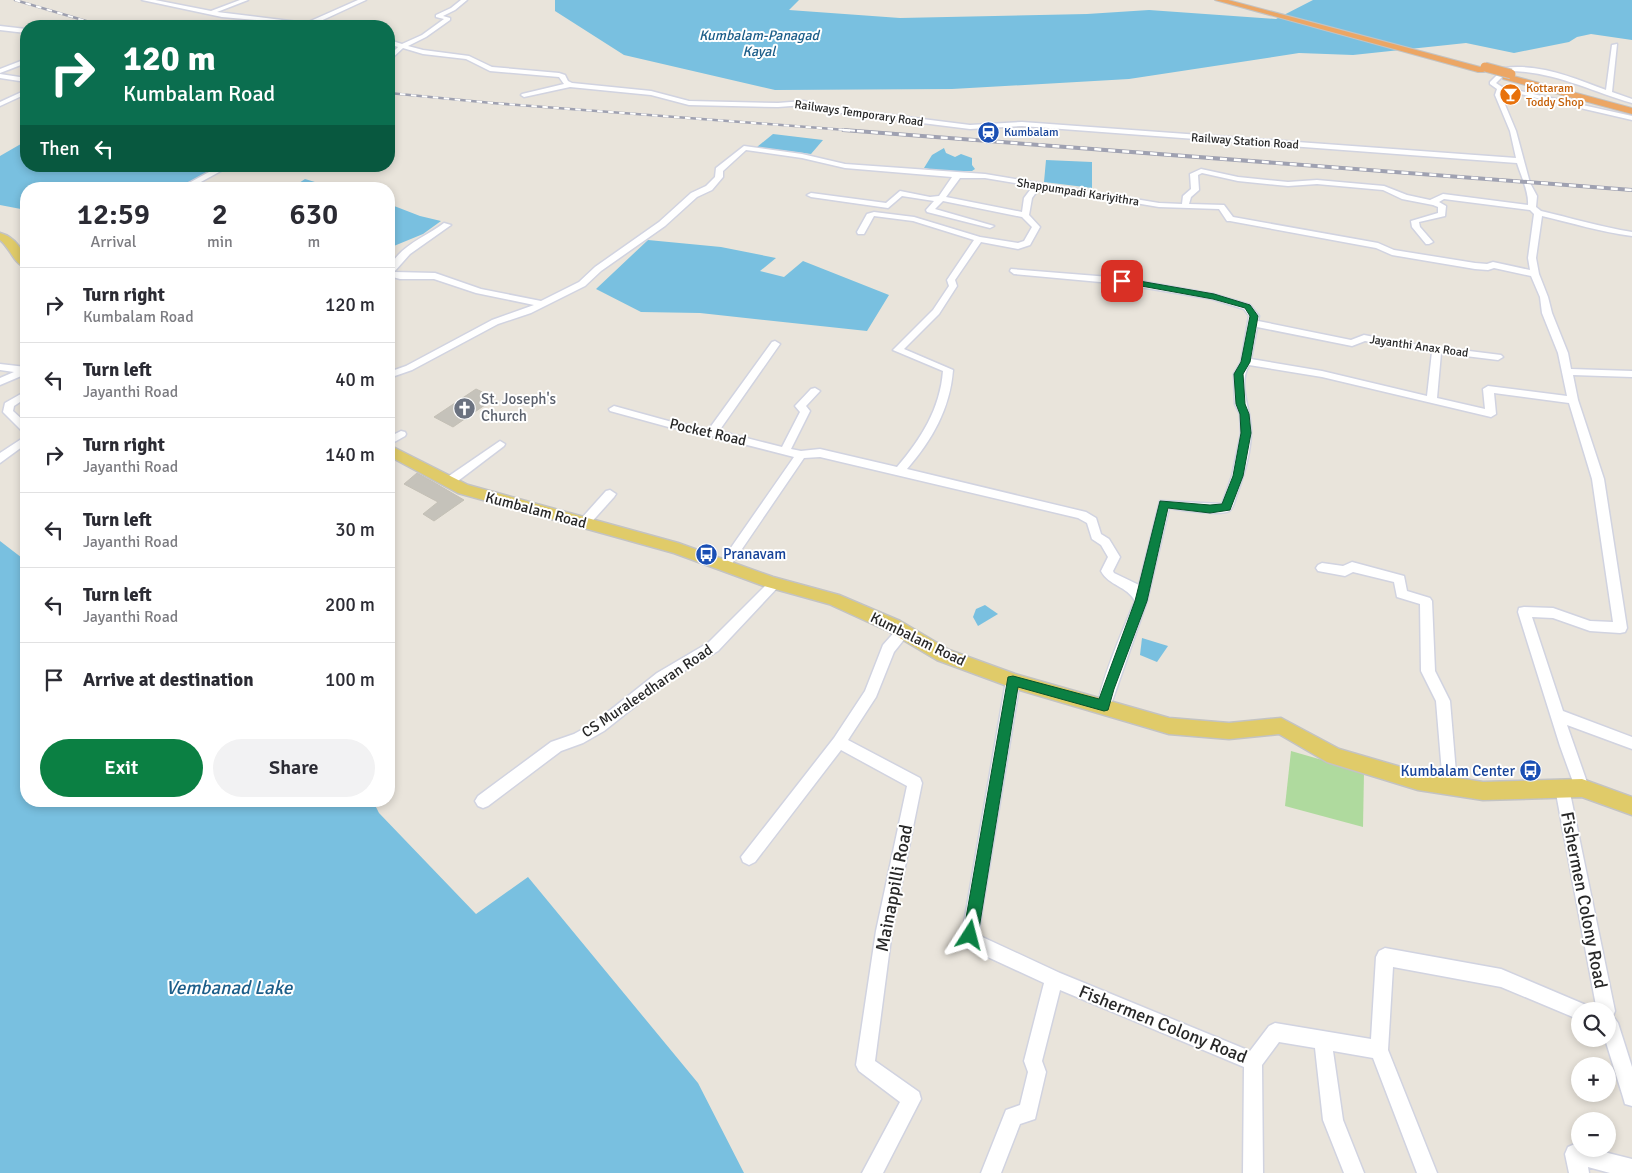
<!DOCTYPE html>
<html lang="en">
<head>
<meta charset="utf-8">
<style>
	:root { --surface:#fff; --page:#f2f2f3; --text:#2b2b33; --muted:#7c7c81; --line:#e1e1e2; --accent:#0b8043 }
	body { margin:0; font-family:Signika,sans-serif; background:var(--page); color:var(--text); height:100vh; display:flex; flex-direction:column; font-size:19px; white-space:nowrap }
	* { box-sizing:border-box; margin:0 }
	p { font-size:16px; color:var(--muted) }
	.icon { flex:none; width:28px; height:28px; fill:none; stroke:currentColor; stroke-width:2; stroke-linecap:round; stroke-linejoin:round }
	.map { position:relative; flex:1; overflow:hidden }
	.sheet { position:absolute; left:20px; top:182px; width:375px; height:625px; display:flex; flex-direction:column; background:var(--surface); border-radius:20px; box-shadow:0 2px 8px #0003 }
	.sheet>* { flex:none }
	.banner { position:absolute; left:20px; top:20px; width:375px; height:152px; border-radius:20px; box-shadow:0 2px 8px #0003; background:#0b6e4f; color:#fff; overflow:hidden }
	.buttons { position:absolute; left:1571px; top:1002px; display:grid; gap:10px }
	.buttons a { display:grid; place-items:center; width:45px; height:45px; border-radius:50%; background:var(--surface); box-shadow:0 2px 8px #0003; font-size:25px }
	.pin { position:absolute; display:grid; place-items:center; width:42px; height:42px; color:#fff; margin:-21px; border-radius:10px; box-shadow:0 2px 8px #0006 }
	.me { position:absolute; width:55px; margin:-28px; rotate:9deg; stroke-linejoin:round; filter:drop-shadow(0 0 4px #0008) }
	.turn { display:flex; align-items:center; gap:18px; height:105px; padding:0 20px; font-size:22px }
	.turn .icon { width:65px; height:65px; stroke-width:2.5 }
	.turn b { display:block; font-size:35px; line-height:42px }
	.then { display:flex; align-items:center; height:48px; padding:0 20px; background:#0003; gap:10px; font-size:19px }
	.eta { display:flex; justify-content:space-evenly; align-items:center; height:85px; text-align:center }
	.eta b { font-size:30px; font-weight:600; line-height:35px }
	.primary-button { display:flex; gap:10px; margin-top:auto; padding:10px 20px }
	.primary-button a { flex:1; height:58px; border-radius:30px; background:var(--accent); color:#fff; font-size:20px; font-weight:600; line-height:58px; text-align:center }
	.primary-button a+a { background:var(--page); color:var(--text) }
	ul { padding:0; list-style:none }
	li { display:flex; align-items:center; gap:15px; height:75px; padding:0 20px; border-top:1px solid var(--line) }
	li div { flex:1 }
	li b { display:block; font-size:19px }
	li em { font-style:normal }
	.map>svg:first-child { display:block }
</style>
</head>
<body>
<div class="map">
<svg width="1632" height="1173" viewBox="0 0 1632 1173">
	<rect width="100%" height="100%" fill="#e9e4db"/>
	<path fill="#afda9e" d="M 1291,751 L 1364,772 L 1363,827 L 1285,806 Z"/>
	<g fill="#79c0e0">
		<path d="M 555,0 L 799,0 L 789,10 L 900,18 L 1087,14 L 1149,10 L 1276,19 L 1313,0 L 1632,0 L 1632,40 L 1591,34 L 1577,37 L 1569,42 L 1514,53 L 1466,43 L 1353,55 L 1299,53 L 1129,79 L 952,89 L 775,90 L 624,55 L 555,11 Z"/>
		<path d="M 773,134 L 823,140 L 811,154 L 757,147 Z"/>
		<path d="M 26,141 L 26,166 L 218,166 L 177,189 L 26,189 L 26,210 L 0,205 L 0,156 Z"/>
		<path d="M 944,148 L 946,153 L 955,157 L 961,154 L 972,158 L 972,165 L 975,169 L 972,171 L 941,171 L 924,168 L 932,155 Z"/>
		<path d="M 1046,160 L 1092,162 L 1092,188 L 1044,182 Z"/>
		<path d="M 305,179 L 338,189 L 290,189 Z"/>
		<path d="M 389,204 L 420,216 L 441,221 L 423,234 L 389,248 Z"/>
		<path d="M 648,240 L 721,247 L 776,258 L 760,271 L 784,277 L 803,261 L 889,295 L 867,331 L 700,313 L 641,312 L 596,289 Z"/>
		<path d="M 0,541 L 26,561 L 26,801 L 373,801 L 379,813 L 476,914 L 528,877 L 698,1083 L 744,1173 L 0,1173 Z"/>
		<path d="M 985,605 L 998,614 L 978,626 L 973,617 L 976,609 Z"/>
		<path d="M 1142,638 L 1168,646 L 1157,662 L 1140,655 Z"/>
	</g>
	<g fill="#c5c2ba" stroke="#c4c0b6">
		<path d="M 476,389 L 495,398 L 453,427 L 434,417 Z"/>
		<path d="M 417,473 L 435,483 L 464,500 L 434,521 L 423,514 L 438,502 L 404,484 Z"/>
	</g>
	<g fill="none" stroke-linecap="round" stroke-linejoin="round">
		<defs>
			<g id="minor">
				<path d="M 142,0 L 155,0 L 211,11 L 240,0 L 248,0 L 217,12 L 306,23 L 358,0 L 366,0 L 314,24 L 323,26 L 222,17 Z"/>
				<path d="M 461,0 L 467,0 L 455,10 L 443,16 L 450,18 L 450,20 L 426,37 L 408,46 L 423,50 L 469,56 L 492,67 L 559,73 L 565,75 L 568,81 L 572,83 L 651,91 L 689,101 L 778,103 L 804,101 L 827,107 L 970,125 L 1022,122 L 1516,158 L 1510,131 L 1495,95 L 1497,89 L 1490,84 L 1490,82 L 1504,68 C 1538,63 1575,78 1606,90 L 1612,45 L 1617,44 L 1612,92 L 1632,99 L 1632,103 C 1590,91 1553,71 1508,71 L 1496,83 L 1502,87 L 1632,116 L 1632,120 L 1503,90 L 1501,95 L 1516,131 L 1530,183 L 1537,196 L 1536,207 L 1541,211 C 1571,218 1601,227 1632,232 L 1632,236 C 1601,232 1572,223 1542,216 L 1536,258 L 1539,274 L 1548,297 L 1552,313 L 1568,353 L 1571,369 L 1632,371 L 1632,377 L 1573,375 L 1578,400 L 1604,479 L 1627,628 L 1625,632 L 1620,633 L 1590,631 L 1553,618 L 1532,617 L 1563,711 L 1632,737 L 1632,749 L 1567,725 L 1589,788 L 1587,793 L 1582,795 L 1577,793 L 1560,746 L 1518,612 L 1519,608 L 1524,607 L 1553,608 L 1590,621 L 1613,622 L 1592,479 L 1569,403 L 1494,393 L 1496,414 L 1491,417 L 1322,377 L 1249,365 C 1237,386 1251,408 1251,431 C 1251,451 1244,475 1237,494 C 1235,498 1234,508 1229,511 C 1221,516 1180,510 1169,508 L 1147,601 L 1109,710 L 1104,712 L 1099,710 C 1093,698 1128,618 1135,601 C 1127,586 1109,586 1101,571 L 1108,557 L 1101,545 L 1092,539 L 1087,523 L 1078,518 L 820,457 L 804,458 L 729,568 L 721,568 L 719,565 L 721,562 L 794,457 L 680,428 L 672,428 L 610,411 L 609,409 L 614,406 L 672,422 L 709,429 L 772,342 L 775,341 L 780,344 L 719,431 L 782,447 L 800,412 L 795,406 L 811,389 L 815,388 L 820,391 L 806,406 L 810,411 L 791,449 L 801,451 L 820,449 L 897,467 C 921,439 940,409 943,371 L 893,350 L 933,310 L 949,286 L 947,280 L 974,240 L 913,221 L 874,216 L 864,234 L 858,234 L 857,232 L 867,214 L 874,212 L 914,217 L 980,237 L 1018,243 L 1024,241 L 1032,227 L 1022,217 L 943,201 L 935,209 L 994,226 L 990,228 L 927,212 L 926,210 L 934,201 L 902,196 L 888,208 L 811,197 L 807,195 L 811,193 L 886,203 L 900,191 L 930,197 L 939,196 L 952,177 L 845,168 L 802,158 L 746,150 L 723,171 L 723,177 L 712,190 L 697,197 L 665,226 L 601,271 L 585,286 L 531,313 L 498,324 L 412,370 L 389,378 L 389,372 L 406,366 L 492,320 L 534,305 L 476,293 L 434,279 L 400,279 L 389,276 C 389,250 426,237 444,223 L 451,225 L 410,254 L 394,272 L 435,273 L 481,289 L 541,301 L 579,282 L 595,267 L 659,222 L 691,193 L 706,186 L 715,177 L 716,168 L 744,146 L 802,154 L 845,164 L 985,174 L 1159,203 L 1182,204 L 1183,196 L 1191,189 L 1190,174 L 1201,169 L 1238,177 L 1288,182 L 1317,180 L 1384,186 L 1407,195 L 1430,200 L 1443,194 L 1528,205 C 1529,192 1521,176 1517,163 L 1022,126 L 970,129 L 826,111 L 804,105 L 778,107 L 689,105 L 651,95 L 570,87 L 524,97 L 521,95 L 522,94 L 564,84 L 559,77 L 490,71 L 466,59 L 423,54 L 403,48 L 389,61 L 389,56 L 398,47 L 389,44 L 389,40 L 402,44 L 422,35 L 444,19 L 436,17 L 436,15 L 451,8 ZM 1202,173 L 1238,181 L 1288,186 L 1317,184 L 1383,190 L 1402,199 L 1433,205 L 1438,207 L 1438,213 L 1411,221 L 1412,227 L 1426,244 L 1429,244 L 1433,242 L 1420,227 L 1419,222 L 1445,216 L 1446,206 L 1439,202 L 1444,199 L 1530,210 L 1534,214 L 1528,258 L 1530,270 L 1493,262 L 1487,264 L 1475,263 L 1394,250 L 1378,243 L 1233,217 L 1224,205 L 1189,204 L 1191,197 L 1199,190 L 1198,175 ZM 960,178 L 985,178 L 1033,186 L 1024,198 L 1022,212 L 946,197 ZM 1040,187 L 1159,207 L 1219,209 L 1227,221 L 1230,221 L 1376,248 L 1392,255 L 1475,269 L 1488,270 L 1494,268 L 1531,276 L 1540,297 L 1542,313 L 1558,353 L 1567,396 L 1488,386 L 1483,389 L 1485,409 L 1437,398 L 1441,353 L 1498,360 L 1503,357 L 1501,355 L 1405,343 L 1364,335 L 1351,340 L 1258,321 L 1259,316 L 1250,305 L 1213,294 L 1122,278 L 1011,269 L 1010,271 L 1014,274 L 1122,284 L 1212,299 L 1244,309 L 1249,316 L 1241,362 L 1234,374 L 1235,404 L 1240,414 L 1241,433 L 1232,476 L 1222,504 L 1160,501 L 1139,585 L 1114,573 L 1113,571 L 1120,557 L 1109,539 L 1101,534 L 1096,518 L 1086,512 L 907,469 C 932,440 950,409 953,370 L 904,349 L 939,314 L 957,286 L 955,280 L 981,242 L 1018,249 L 1030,245 L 1040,227 L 1029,215 L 1032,198 ZM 1257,327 L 1352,346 L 1365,341 L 1432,352 L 1427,396 L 1322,371 L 1251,359 Z"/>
				<path d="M 0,26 L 26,29 L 26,33 L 0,30 Z"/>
				<path d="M 26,59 L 26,63 L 0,73 L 0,69 Z"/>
				<path d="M 0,74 L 26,78 L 26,82 L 0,78 Z"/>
				<path d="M 26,90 L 26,94 L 0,106 L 0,102 Z"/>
				<path d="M 220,166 L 230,166 L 188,189 L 178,189 Z"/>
				<path d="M 0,364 L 26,367 L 26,374 L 0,385 L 0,378 L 14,372 L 0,370 Z"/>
				<path d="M 26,391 L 26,398 L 14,406 L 13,411 L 26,423 L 26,432 L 22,431 L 3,412 L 5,403 Z"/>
				<path d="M 401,431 L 405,432 L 406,434 L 405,436 L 389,445 L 389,437 Z"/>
				<path d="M 26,436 L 26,444 L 0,463 L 0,453 Z"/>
				<path d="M 500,441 L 505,444 L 504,446 L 454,484 L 446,484 L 444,481 L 446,478 Z"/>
				<path d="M 610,490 L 616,494 L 614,497 L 588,526 L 580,526 L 578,523 L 580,520 L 606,491 Z"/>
				<path d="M 1352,562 L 1404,576 L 1407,591 L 1430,598 L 1432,601 L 1435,671 L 1450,701 L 1457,785 L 1455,790 L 1450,792 L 1445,790 L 1443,785 L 1436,701 L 1421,671 L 1420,604 L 1397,597 L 1394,582 L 1353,572 L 1345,576 L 1318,571 L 1316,568 L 1318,565 L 1322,563 L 1343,566 Z"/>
				<path d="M 774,579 L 778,581 L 780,584 L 778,587 L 718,651 L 667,681 L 604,731 L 583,743 L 561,751 L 488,806 L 483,808 L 478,806 L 475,801 L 478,796 L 551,742 L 574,734 L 594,723 L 657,673 L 708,643 L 770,581 Z"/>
				<path d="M 903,627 L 908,628 L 910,632 L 894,652 L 876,697 L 848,740 L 920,778 L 922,783 L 892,931 L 875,1061 L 919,1092 L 921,1099 L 883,1173 L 862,1173 L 900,1102 L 859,1071 L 856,1065 L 876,931 L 907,786 L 841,750 L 755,862 L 749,865 L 743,862 L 741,857 L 834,738 L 865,691 L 883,645 L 898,628 Z"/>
				<path d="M 1013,675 L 1018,677 L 1020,681 L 978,935 L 1060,973 L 1250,1051 L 1269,1026 L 1275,1023 L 1371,1039 L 1376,957 L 1379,951 L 1385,948 L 1501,969 L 1586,1005 L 1589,1011 L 1580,1011 L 1580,1020 L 1501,987 L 1393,967 L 1388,1050 L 1437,1173 L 1417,1173 L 1373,1058 L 1333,1051 L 1343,1120 L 1364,1173 L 1344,1173 L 1323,1120 L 1315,1048 L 1279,1042 L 1262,1065 L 1263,1173 L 1243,1173 L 1244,1067 L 1060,990 L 1042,1061 L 1046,1072 L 1035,1119 L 1020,1124 L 1001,1173 L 981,1173 L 1006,1110 L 1020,1105 L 1028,1072 L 1024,1061 L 1044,983 L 966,947 L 962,935 L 1006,681 L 1008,677 Z"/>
				<path d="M 1562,781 L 1567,783 L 1569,788 L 1615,1011 L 1613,1016 L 1618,1023 L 1632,1067 L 1632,1106 L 1625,1104 L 1623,1097 L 1605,1039 L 1608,1039 L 1608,1011 L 1597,1011 L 1555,788 L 1557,783 Z"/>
				<path d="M 1575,1144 L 1580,1146 L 1580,1149 L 1592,1149 L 1632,1159 L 1632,1173 L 1610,1173 L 1588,1167 L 1589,1173 L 1569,1173 L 1565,1154 L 1568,1147 Z"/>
			</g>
			<g id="major">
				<path d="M 0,233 C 15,237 26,252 26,267 C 14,265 10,247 0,240 Z"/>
				<path d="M 389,445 L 468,485 L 678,543 L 773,577 L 839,595 L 900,621 L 949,650 L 1015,674 L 1169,718 L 1229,723 L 1281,718 L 1339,749 L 1418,772 L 1483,782 L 1582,779 L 1632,797 L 1632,815 L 1582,797 L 1483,800 L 1418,790 L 1327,762 L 1279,734 L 1229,739 L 1169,734 L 1013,688 L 937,660 L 888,631 L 829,604 L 764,586 L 674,553 L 458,493 L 389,456 Z"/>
			</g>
			<g id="highway">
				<path d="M 1215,0 L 1228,0 L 1484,68 L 1486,70 L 1484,72 L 1478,72 Z"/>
				<path d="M 1506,74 L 1632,108 L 1632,114 L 1503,79 L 1503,75 Z"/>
			</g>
		</defs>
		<use href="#minor" stroke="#d1d3e0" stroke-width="3"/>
		<use href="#major" stroke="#c3c3c3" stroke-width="3"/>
		<use href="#highway" stroke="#c3c3c3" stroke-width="2"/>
		<use href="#minor" fill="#fff" fill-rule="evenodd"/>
		<use href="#major" fill="#e0cb69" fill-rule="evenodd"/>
		<use href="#highway" fill="#eca664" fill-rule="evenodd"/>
		<defs>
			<g id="rail-far1">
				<path d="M 15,0 L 103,26"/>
				<path d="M 389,93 L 492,103 L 859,131"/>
			</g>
			<path id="rail" d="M 843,130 L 1632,190"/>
		</defs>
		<use href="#rail-far1" stroke="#9fa1b1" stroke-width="2.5"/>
		<use href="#rail" stroke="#9fa1b1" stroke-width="4"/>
		<use href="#rail-far1" stroke="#fff" stroke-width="2" stroke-dasharray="5.5" stroke-linecap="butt"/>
		<use href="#rail" stroke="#fff" stroke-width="2.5" stroke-dasharray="7" stroke-linecap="butt"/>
		<defs>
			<path id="highway-bridge" d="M 1485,67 L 1511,74"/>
		</defs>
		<use href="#highway-bridge" stroke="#c3c3c3" stroke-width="11" stroke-linecap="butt"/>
		<use href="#highway-bridge" stroke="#eca664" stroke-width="9"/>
	</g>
	<path fill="#0b8043" stroke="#07532c" d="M 1122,278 L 1214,294 L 1250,305 L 1258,316 L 1250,362 L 1243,374 L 1245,404 L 1249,414 L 1251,433 L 1243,476 L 1230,510 L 1210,513 L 1168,508 L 1147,601 L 1114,689 L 1108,710 L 1104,711 L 1018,687 L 978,935 L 976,941 L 970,943 L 965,941 L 963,935 L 1008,677 L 1013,676 L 1099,699 L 1135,601 L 1160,501 L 1210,505 L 1222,504 L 1233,476 L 1241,433 L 1240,414 L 1236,404 L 1234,374 L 1241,362 L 1250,316 L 1245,308 L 1213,299 L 1119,282 L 1119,279 Z"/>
	<defs>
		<symbol id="bar-disc" viewBox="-11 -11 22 22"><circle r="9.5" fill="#e8710a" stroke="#fff"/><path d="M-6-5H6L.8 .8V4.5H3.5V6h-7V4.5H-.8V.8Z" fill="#fff"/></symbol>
		<symbol id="station-disc" viewBox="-11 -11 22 22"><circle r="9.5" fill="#1a4fb4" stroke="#fff"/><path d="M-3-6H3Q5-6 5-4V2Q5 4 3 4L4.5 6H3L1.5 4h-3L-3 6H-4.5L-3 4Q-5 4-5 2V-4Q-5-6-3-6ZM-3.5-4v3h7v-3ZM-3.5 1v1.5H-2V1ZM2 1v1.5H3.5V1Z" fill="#fff"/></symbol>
		<symbol id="church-disc" viewBox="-11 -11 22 22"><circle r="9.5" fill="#6b7280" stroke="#fff"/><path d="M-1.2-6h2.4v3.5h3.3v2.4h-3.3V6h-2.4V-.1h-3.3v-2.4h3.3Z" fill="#fff"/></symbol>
		<symbol id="bus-disc" viewBox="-11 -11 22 22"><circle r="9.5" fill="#1a4fb4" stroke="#fff"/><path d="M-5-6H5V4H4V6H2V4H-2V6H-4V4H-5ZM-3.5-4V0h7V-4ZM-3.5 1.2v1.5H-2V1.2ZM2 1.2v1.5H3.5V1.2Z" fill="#fff"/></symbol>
	</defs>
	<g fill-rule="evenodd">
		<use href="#bar-disc" x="1498" y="82" width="25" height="25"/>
		<use href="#station-disc" x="976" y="120" width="25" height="25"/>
		<use href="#church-disc" x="452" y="396" width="25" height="25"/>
		<use href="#bus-disc" x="694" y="542" width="25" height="25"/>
		<use href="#bus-disc" x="1518" y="758" width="25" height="25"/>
	</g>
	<g text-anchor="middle" stroke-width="4" stroke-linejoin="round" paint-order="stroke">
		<g font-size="12" fill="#c56008" stroke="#fff" text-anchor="start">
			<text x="1526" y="92">Kottaram<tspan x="1526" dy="14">Toddy Shop</tspan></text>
		</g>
		<g font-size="12" fill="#282828" stroke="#fff">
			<text transform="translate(859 113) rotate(8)" y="4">Railways Temporary Road</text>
			<text transform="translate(1245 141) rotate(4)" y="4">Railway Station Road</text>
			<text transform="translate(1078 192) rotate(9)" y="4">Shappumpadi Kariyithra</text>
			<text transform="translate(1419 346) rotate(8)" y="4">Jayanthi Anax Road</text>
		</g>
		<g font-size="12" fill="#164399" stroke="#fff" text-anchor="start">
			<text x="1004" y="136">Kumbalam</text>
		</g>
		<g font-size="14" font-style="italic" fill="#1c5e89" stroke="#fff">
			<text x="759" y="40">Kumbalam-Panagad<tspan x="759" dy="16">Kayal</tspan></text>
		</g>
		<g font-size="15" fill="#5b616d" stroke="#fff" text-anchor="start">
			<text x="481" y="404">St. Joseph's<tspan x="481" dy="17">Church</tspan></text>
		</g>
		<g font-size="15" fill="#282828" stroke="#fff">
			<text transform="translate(708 432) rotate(13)" y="5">Pocket Road</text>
			<text transform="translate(536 510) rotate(15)" y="5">Kumbalam Road</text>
			<text transform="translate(918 639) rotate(26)" y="5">Kumbalam Road</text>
			<text transform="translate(647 691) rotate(-34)" y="5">CS Muraleedharan Road</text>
		</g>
		<g font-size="15" fill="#164399" stroke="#fff" text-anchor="start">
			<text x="723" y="559">Pranavam</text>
			<text x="1515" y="776" text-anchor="end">Kumbalam Center</text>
		</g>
		<g font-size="18" fill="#282828" stroke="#fff">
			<text transform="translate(894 888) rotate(-79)" y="6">Mainappilli Road</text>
			<text transform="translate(1584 900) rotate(79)" y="6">Fishermen Colony Road</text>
			<text transform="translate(1163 1024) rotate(22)" y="6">Fishermen Colony Road</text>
		</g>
		<g font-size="19" font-style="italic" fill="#1c5e89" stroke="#fff">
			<text x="229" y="994">Vembanad Lake</text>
		</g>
	</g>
</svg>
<div class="buttons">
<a><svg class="icon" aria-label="search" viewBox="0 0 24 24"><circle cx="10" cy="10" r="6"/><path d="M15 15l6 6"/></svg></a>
<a>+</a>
<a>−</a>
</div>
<div class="pin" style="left:1122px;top:281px;background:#d93025"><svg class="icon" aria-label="arrive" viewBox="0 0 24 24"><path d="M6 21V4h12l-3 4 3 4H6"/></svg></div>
<svg class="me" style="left:970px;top:935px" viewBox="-20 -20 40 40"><path d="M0-17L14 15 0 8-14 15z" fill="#0b8043" stroke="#fff" stroke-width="4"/></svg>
<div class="banner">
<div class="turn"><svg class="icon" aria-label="right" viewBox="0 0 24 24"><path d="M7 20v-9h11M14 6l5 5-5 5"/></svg><div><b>120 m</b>Kumbalam Road</div></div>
<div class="then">Then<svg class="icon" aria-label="left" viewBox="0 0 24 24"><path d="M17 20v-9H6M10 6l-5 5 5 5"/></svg></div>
</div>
<section class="sheet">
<div class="eta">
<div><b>12:59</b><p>Arrival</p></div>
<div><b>2</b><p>min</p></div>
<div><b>630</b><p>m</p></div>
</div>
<ul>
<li><svg class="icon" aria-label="right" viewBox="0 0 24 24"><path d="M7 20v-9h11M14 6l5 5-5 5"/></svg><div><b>Turn right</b><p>Kumbalam Road</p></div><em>120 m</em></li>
<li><svg class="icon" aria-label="left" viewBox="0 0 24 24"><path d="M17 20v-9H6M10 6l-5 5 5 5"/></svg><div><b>Turn left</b><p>Jayanthi Road</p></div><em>40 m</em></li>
<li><svg class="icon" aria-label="right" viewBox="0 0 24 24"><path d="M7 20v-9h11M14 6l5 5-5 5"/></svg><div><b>Turn right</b><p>Jayanthi Road</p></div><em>140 m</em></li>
<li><svg class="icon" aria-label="left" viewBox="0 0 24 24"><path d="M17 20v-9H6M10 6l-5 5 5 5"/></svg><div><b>Turn left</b><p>Jayanthi Road</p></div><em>30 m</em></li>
<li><svg class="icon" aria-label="left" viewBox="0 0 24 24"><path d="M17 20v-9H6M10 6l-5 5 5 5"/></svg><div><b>Turn left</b><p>Jayanthi Road</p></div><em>200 m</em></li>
<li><svg class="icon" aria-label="arrive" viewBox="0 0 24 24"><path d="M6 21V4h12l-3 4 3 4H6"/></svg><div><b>Arrive at destination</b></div><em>100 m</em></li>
</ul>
<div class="primary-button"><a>Exit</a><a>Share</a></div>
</section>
</div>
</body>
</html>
